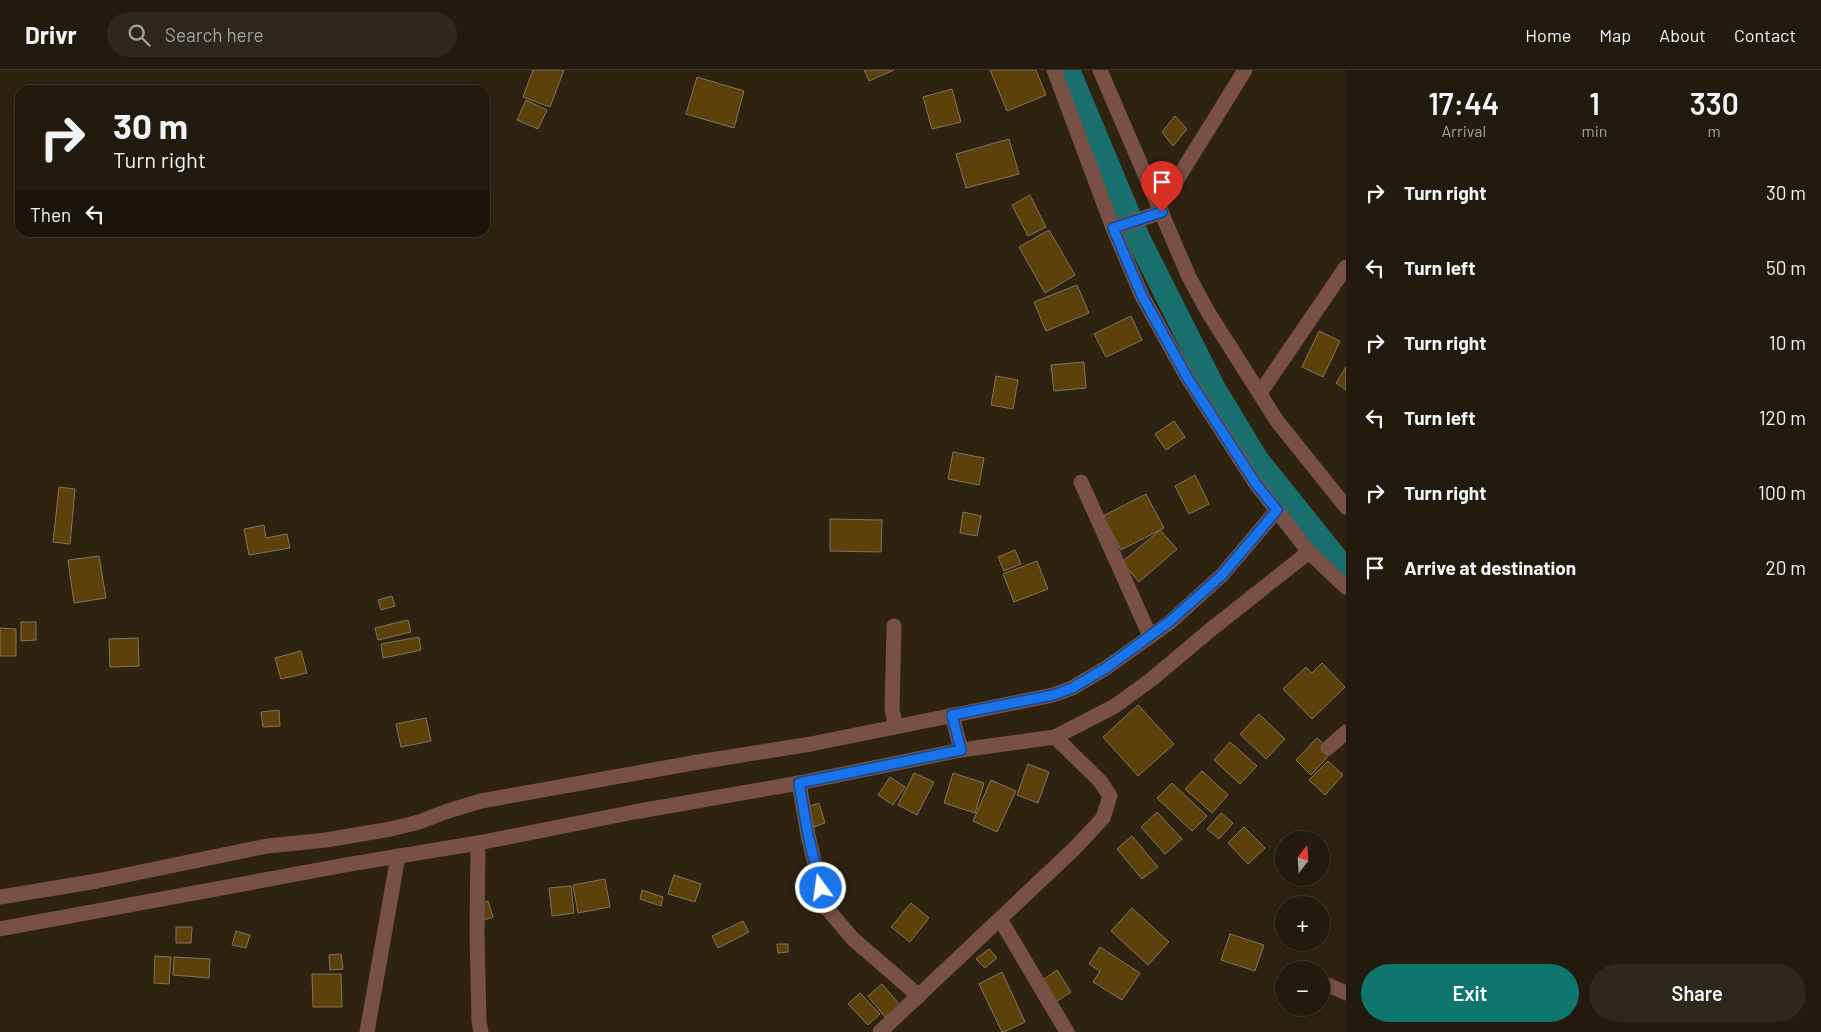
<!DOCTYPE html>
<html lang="en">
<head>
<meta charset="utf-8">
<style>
	:root { --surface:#221a0d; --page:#2e271b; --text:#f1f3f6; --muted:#a2a19d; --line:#3f382e; --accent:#0f766e }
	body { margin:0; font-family:Barlow,sans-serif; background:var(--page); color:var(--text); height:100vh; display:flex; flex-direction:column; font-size:19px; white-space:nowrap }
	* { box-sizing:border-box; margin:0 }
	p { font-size:16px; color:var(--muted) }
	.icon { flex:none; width:28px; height:28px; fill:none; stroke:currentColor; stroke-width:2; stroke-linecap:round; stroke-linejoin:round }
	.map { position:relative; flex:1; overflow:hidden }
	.drawer { display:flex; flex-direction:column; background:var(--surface); width:475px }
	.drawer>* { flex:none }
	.top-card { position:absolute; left:15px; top:15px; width:475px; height:152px; border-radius:15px; box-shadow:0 2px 8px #0003,0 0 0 1px var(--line); background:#221a0d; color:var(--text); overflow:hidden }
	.needle { width:32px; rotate:17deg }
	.controls { position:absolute; left:1275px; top:761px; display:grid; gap:10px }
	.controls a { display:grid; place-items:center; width:55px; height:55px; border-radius:50%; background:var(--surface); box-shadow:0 2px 8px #0003,0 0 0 1px var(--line); font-size:25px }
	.pin { position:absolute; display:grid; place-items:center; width:42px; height:42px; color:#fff; margin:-51px -21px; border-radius:50% 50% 50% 0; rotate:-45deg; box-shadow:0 0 5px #0007 }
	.pin .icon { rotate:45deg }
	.me { position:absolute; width:55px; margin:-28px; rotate:346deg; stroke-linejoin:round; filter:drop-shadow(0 0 4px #0008) }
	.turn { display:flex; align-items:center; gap:18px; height:105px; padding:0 15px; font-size:22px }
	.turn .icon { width:65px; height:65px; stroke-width:2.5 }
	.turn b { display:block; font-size:35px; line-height:42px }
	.then { display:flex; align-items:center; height:48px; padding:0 15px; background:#0003; gap:10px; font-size:19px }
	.eta { display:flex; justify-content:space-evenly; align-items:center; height:85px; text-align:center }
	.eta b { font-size:30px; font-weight:600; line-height:35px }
	.cta { display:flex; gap:10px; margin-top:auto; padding:10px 15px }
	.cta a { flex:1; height:58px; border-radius:30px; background:var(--accent); color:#fff; font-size:20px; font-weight:600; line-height:58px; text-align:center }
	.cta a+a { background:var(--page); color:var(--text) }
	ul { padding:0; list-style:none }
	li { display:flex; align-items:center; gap:15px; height:75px; padding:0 15px }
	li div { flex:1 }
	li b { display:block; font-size:19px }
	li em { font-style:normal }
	header { display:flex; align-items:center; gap:30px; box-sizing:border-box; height:70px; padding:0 25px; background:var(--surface); border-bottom:1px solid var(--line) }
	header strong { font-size:24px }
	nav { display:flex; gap:28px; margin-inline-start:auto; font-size:18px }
	.search { width:350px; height:45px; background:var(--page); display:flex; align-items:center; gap:12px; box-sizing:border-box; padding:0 18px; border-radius:28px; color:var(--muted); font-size:19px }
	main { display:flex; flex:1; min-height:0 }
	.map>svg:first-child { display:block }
</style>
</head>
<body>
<header>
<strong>Drivr</strong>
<div class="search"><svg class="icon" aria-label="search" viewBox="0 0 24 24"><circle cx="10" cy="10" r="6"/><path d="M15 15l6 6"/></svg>Search here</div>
<nav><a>Home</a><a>Map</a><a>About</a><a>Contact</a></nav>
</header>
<main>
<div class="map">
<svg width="1346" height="962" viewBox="0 0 1346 962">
	<rect width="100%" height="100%" fill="#2e2311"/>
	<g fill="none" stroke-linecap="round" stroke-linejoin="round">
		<path stroke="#196e6e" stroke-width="24" d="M 1068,0 L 1139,170 L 1214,319 L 1257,390 L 1346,501"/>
	</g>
	<g fill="#5c410a" stroke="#827560">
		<path d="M 533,0 L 564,0 L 550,37 L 523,27 Z"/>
		<path d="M 864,0 L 894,0 L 869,11 Z"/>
		<path d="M 990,0 L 1036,0 L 1046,25 L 1007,41 Z"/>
		<path d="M 697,7 L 744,21 L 734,58 L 686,44 Z"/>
		<path d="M 952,19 L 961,52 L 932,59 L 923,27 Z"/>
		<path d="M 526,30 L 547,40 L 538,59 L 517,50 Z"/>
		<path d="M 1175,46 L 1187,59 L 1173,76 L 1162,62 Z"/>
		<path d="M 1009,69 L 1019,104 L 966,118 L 956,84 Z"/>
		<path d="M 1030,125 L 1046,157 L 1028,166 L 1012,135 Z"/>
		<path d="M 1049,160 L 1075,205 L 1045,223 L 1019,177 Z"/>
		<path d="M 1077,215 L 1089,243 L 1046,261 L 1034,232 Z"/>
		<path d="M 1131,246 L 1142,270 L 1106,287 L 1094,264 Z"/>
		<path d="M 1319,261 L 1340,271 L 1323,307 L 1302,297 Z"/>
		<path d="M 1084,292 L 1086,318 L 1054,321 L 1051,295 Z"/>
		<path d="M 1346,297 L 1346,320 L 1336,313 Z"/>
		<path d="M 996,306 L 1018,310 L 1013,339 L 991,335 Z"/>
		<path d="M 1174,351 L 1185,367 L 1166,380 L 1155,364 Z"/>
		<path d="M 953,382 L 984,388 L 979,415 L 948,409 Z"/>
		<path d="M 1195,405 L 1209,434 L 1189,444 L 1175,416 Z"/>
		<path d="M 59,417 L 75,419 L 70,474 L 53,472 Z"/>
		<path d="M 1146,424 L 1164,458 L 1121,480 L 1103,446 Z"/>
		<path d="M 963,442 L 981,446 L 977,466 L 960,463 Z"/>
		<path d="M 830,449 L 882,450 L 881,482 L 830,481 Z"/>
		<path d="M 264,455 L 266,468 L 287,464 L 290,478 L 249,485 L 244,459 Z"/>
		<path d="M 1160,460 L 1177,479 L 1139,512 L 1122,492 Z"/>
		<path d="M 1015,480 L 1021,494 L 1004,501 L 998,487 Z"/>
		<path d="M 99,486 L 106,528 L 74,533 L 68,490 Z"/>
		<path d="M 1037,491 L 1048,519 L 1014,532 L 1003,504 Z"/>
		<path d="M 392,526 L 395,536 L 381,540 L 378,530 Z"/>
		<path d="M 408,550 L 411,562 L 378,570 L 375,558 Z"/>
		<path d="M 21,552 L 36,552 L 36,570 L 21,571 Z"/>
		<path d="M 0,558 L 16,559 L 16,586 L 0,586 Z"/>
		<path d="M 419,567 L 421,580 L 383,588 L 381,574 Z"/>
		<path d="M 138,568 L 139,596 L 110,597 L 109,569 Z"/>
		<path d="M 301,581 L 307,603 L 281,609 L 275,588 Z"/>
		<path d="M 1322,593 L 1345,617 L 1312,649 L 1283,619 L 1306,597 L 1312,603 Z"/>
		<path d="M 1138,635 L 1174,674 L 1138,706 L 1103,667 Z"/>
		<path d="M 279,640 L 280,656 L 263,657 L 261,642 Z"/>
		<path d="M 1259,644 L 1285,669 L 1266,689 L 1240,664 Z"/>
		<path d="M 426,648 L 431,671 L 401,677 L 396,654 Z"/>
		<path d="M 1317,668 L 1332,682 L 1311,705 L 1296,690 Z"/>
		<path d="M 1230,672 L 1257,696 L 1240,714 L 1214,690 Z"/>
		<path d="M 1328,691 L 1343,705 L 1325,725 L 1309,710 Z"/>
		<path d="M 1028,694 L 1049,702 L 1038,733 L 1017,725 Z"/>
		<path d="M 1202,701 L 1228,725 L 1212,743 L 1185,719 Z"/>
		<path d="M 914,703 L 934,712 L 917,745 L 898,735 Z"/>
		<path d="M 953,703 L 984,713 L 975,743 L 944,733 Z"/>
		<path d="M 890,707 L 905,717 L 893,735 L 878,725 Z"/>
		<path d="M 991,710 L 1016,721 L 997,762 L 973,751 Z"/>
		<path d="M 1172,713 L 1207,746 L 1192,761 L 1157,728 Z"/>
		<path d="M 819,733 L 825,753 L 814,757 L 807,737 Z"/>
		<path d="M 1157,742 L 1182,769 L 1165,784 L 1141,757 Z"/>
		<path d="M 1221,743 L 1233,753 L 1219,769 L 1207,759 Z"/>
		<path d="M 1244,757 L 1265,778 L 1248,794 L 1228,773 Z"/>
		<path d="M 1132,766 L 1158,797 L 1142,809 L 1117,779 Z"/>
		<path d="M 674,805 L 701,814 L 695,832 L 668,824 Z"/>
		<path d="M 605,809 L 610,837 L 578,843 L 573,815 Z"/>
		<path d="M 571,816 L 574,843 L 552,846 L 549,818 Z"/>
		<path d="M 642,820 L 663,827 L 661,836 L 640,829 Z"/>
		<path d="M 488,831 L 493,847 L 483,850 L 479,834 Z"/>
		<path d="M 911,833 L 929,848 L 910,872 L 891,857 Z"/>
		<path d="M 1132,838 L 1169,872 L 1148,895 L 1111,861 Z"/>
		<path d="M 743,851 L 749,862 L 718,878 L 712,866 Z"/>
		<path d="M 176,857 L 192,857 L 191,873 L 176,873 Z"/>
		<path d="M 236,861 L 250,865 L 246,878 L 232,875 Z"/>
		<path d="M 1230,864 L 1264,875 L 1255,901 L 1221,890 Z"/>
		<path d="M 777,874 L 788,874 L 788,882 L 778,883 Z"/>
		<path d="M 1100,877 L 1140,903 L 1122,930 L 1093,912 L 1100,901 L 1089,894 Z"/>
		<path d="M 989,879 L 997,888 L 985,898 L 976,889 Z"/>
		<path d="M 341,884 L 343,899 L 330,900 L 329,885 Z"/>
		<path d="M 155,886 L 171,887 L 169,914 L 154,913 Z"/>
		<path d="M 174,887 L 210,889 L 209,908 L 173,905 Z"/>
		<path d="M 1057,900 L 1071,922 L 1054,933 L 1040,912 Z"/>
		<path d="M 1002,902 L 1025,952 L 1004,962 L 1002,962 L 979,914 Z"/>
		<path d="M 312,904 L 341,904 L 342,937 L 313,937 Z"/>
		<path d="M 882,914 L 900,935 L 885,947 L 868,926 Z"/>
		<path d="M 860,923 L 880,944 L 868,955 L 848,934 Z"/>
	</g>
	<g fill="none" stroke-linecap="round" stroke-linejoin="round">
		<g stroke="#785045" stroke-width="15">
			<path d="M 1054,0 L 1113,158 L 1142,226 L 1187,307 L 1256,414 L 1309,482 L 1346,517"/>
			<path d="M 1100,0 L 1189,207 L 1208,242 L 1277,351 L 1346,437"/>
			<path d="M 1158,132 L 1173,116 L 1245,0"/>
			<path d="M 1113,158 L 1162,142"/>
			<path d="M 1260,323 L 1346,197"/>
			<path d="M 1081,412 L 1150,566"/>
			<path d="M 894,556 L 892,640 L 896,656"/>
			<path d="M 952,645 L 961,680"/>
			<path d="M 1328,678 L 1346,662"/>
			<path d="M 799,713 L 808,765 L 825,836 L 853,869 L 919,926"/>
			<path d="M 478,773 L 477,864 L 479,951 L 481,962"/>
			<path d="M 0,827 L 97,811 L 267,776 L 326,770 L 391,759 L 419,752 L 445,742 L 481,731 L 698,692 L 811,674 L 1053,625 L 1072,618 L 1106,598 L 1169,553 L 1222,505 L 1277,440"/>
			<path d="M 1000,849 L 1067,962"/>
			<path d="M 0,859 L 345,795 L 478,773 L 634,742 L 799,713 L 961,680 L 1055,667 L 1115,636 L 1152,609 L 1209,561 L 1309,482"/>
			<path d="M 1321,912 L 1346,923"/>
			<path d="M 367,962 L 398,786"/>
			<path d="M 880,962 L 1075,778 L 1103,748 L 1110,726 L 1100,711 L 1055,667"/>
		</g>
	</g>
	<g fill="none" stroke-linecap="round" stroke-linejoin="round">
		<defs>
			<path id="route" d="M 821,818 L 808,765 L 799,713 L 961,680 L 952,645 L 1053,625 L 1072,618 L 1106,598 L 1169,552 L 1222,505 L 1277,440 L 1256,414 L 1187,307 L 1142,226 L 1113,158 L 1162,142"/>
		</defs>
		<use href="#route" stroke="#114b97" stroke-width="12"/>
		<use href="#route" stroke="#1a73e8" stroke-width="9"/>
	</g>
</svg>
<div class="controls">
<a><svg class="needle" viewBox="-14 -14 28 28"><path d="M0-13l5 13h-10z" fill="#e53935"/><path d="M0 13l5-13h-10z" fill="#a2a19d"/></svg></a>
<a>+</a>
<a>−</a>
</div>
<div class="pin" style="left:1162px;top:142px;background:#d93025"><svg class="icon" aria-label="arrive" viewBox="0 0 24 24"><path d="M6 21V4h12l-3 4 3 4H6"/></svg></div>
<svg class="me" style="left:821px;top:818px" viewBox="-20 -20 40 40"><circle r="17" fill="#1a73e8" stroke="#fff" stroke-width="3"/><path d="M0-11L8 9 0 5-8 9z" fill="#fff"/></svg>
<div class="top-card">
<div class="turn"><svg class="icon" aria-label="right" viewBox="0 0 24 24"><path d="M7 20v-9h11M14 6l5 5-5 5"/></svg><div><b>30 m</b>Turn right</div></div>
<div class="then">Then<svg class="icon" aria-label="left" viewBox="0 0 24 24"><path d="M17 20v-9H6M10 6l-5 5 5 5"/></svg></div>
</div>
</div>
<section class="drawer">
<div class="eta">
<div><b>17:44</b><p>Arrival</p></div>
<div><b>1</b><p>min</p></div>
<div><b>330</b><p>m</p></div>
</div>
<ul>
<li><svg class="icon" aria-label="right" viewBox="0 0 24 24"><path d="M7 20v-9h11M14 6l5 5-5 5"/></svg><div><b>Turn right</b></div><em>30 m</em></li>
<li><svg class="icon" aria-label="left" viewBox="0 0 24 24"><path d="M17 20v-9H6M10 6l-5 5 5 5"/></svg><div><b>Turn left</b></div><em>50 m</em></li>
<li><svg class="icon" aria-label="right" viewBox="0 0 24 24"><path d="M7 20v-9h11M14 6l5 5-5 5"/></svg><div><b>Turn right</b></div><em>10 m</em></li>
<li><svg class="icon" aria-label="left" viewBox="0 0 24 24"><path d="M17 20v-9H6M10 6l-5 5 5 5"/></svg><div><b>Turn left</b></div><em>120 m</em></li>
<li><svg class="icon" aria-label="right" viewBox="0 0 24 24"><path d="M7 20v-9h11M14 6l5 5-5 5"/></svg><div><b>Turn right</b></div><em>100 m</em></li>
<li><svg class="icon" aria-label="arrive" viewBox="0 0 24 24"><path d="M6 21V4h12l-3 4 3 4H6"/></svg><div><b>Arrive at destination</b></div><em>20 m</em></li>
</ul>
<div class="cta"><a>Exit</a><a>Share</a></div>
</section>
</main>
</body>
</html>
